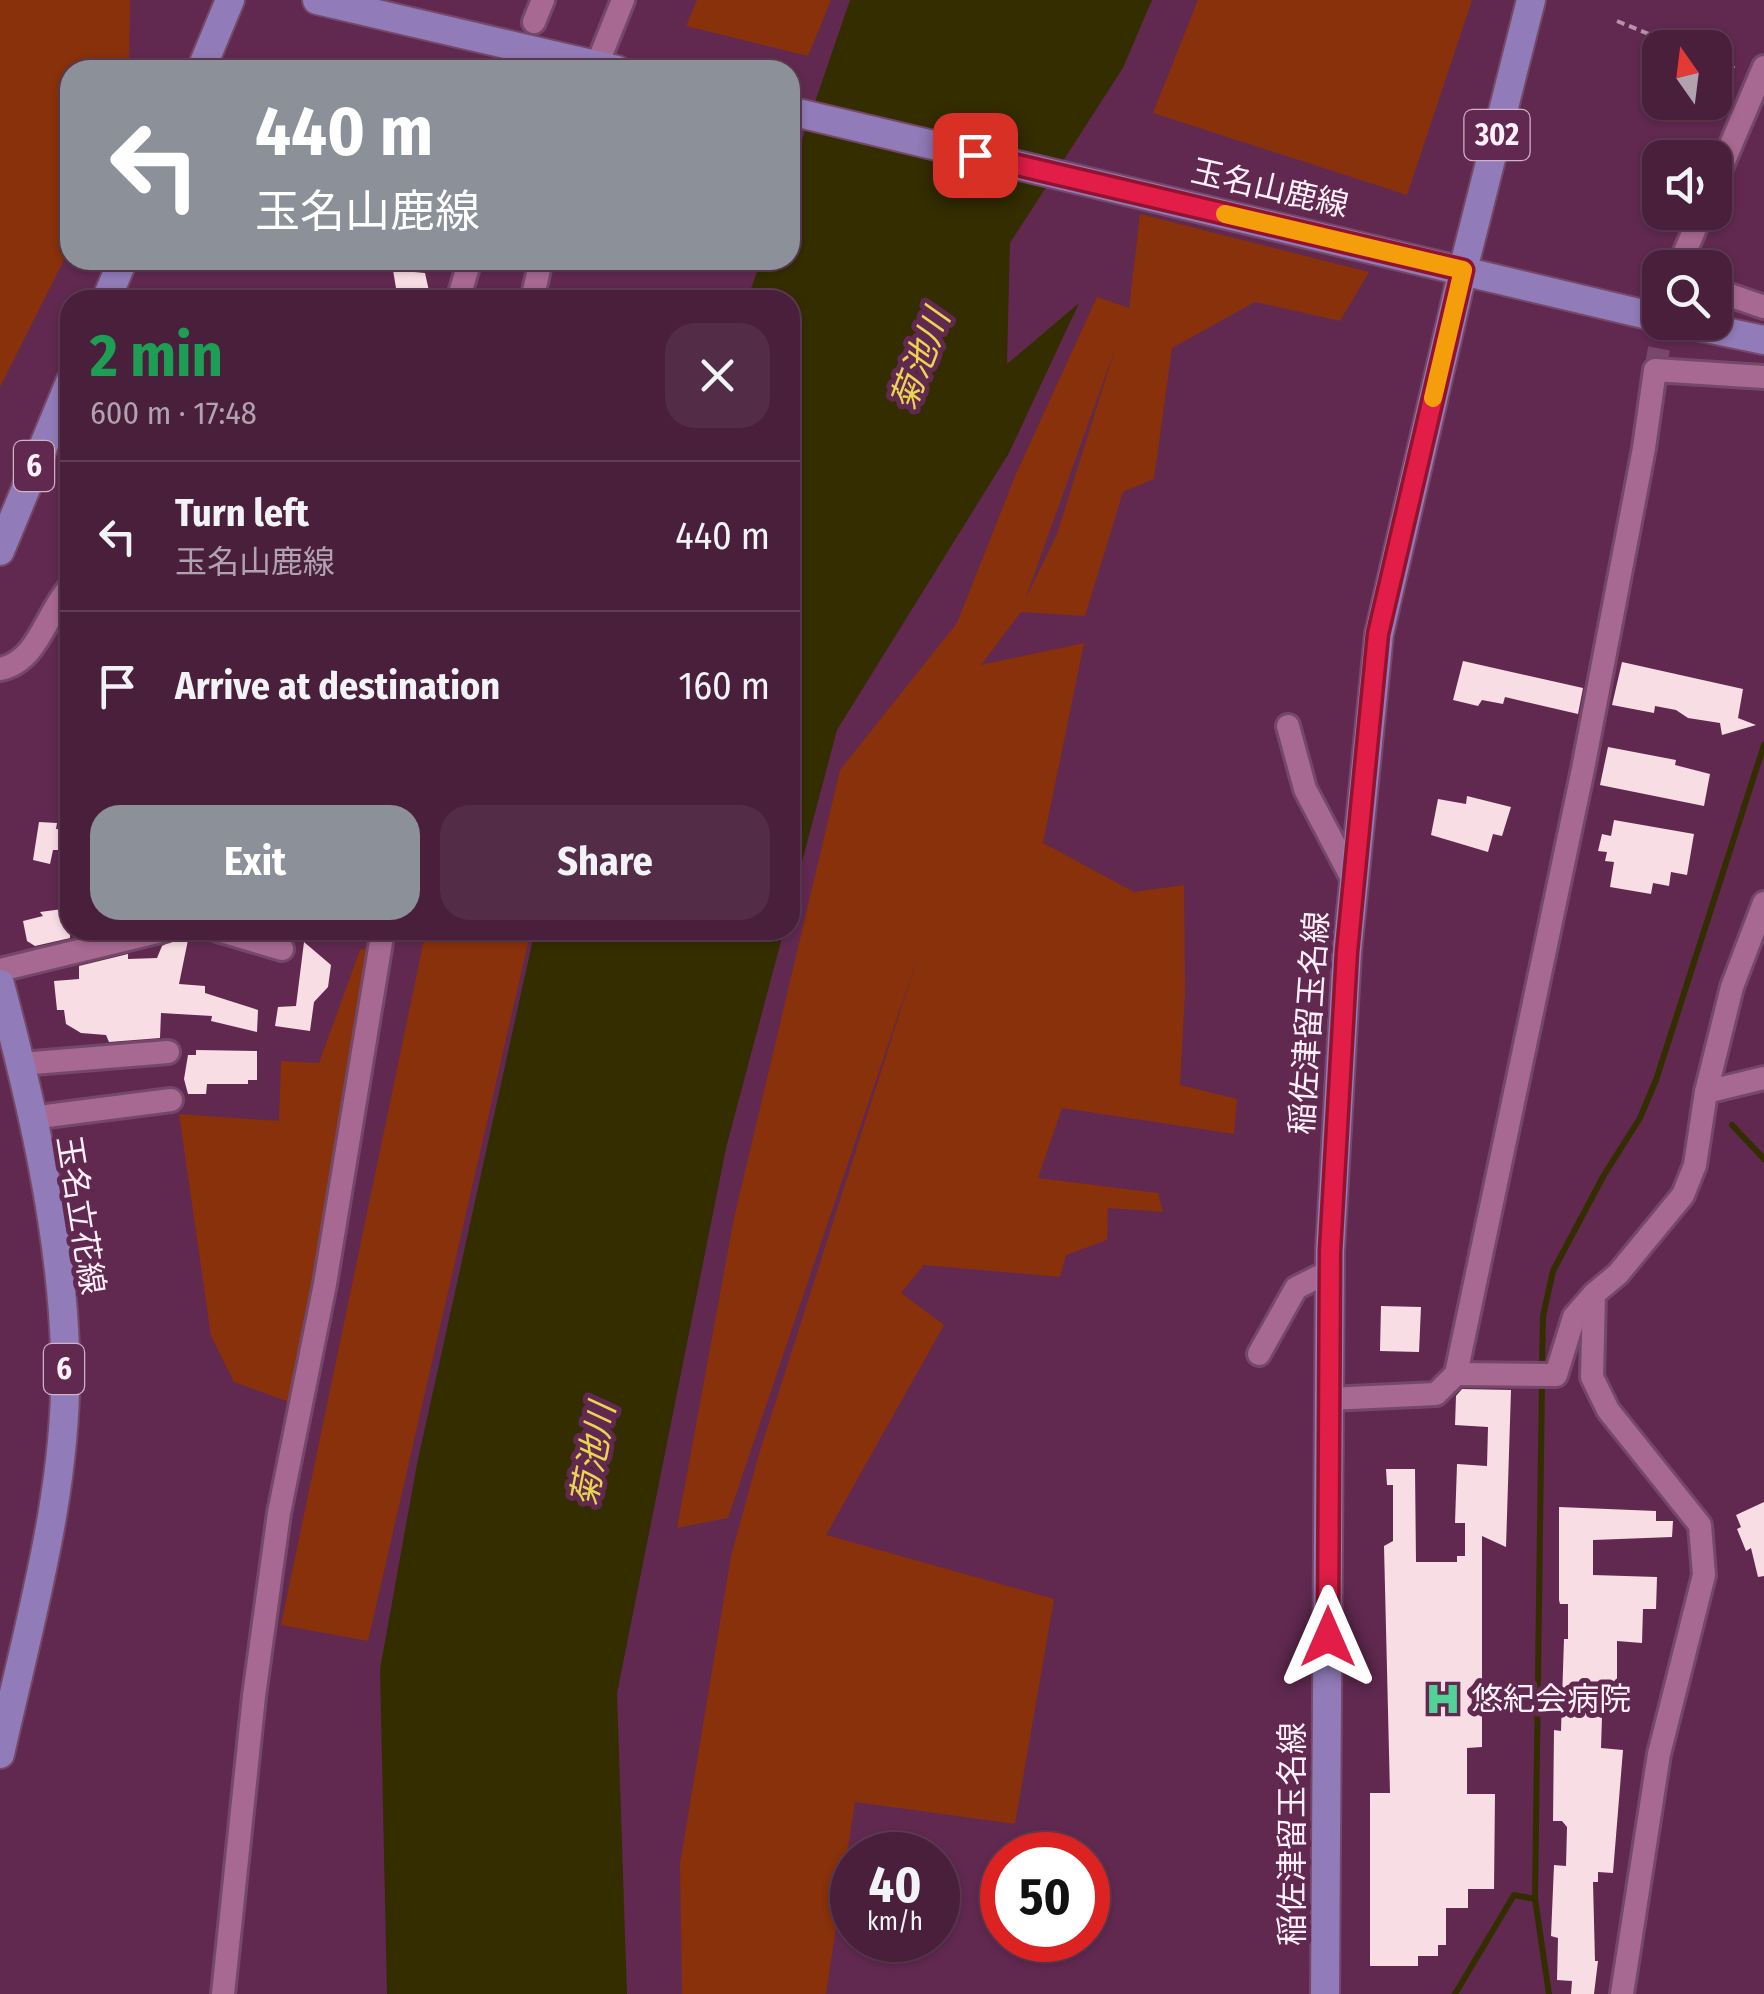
<!DOCTYPE html>
<html lang="en">
<head>
<meta charset="utf-8">
<style>
	:root { --surface:#491f3c; --page:#532c47; --text:#f1f3f6; --muted:#b1a2af; --line:#613d56; --accent:#8c9099 }
	body { margin:0; font-family:"Fira Sans Condensed","Noto Sans JP",sans-serif; background:var(--page); color:var(--text); height:100vh; display:flex; flex-direction:column; font-size:38px; white-space:nowrap }
	* { box-sizing:border-box; margin:0 }
	p { font-size:32px; color:var(--muted) }
	.icon { flex:none; width:55px; height:55px; fill:none; stroke:currentColor; stroke-width:2; stroke-linecap:round; stroke-linejoin:round }
	.map { position:relative; flex:1; overflow:hidden }
	.drawer { position:absolute; left:60px; top:290px; width:740px; height:650px; display:flex; flex-direction:column; background:var(--surface); border-radius:30px; box-shadow:0 2px 8px #0004,0 0 0 2px var(--line) }
	.drawer>* { flex:none }
	.guide { position:absolute; left:60px; top:60px; width:740px; height:210px; border-radius:30px; box-shadow:0 2px 8px #0004,0 0 0 2px var(--line); background:#8c9099; color:#fff; overflow:hidden }
	.needle { width:65px; rotate:346deg }
	.tools { position:absolute; left:1642px; top:30px; display:grid; gap:20px }
	.tools a { display:grid; place-items:center; width:90px; height:90px; border-radius:20px; background:var(--surface); box-shadow:0 2px 8px #0004,0 0 0 2px var(--line); font-size:50px }
	.speed { position:absolute; left:830px; top:1832px; display:flex; gap:20px; font-size:50px; font-weight:700; text-align:center }
	.speed>* { display:grid; place-content:center; width:130px; height:130px; border-radius:50%; background:var(--surface); box-shadow:0 2px 8px #0004,0 0 0 2px var(--line); line-height:1 }
	.speed small { font-size:25px; font-weight:400 }
	.speed .limit { border:15px solid #d22; background:#fff; color:#111 }
	.pin { position:absolute; display:grid; place-items:center; width:85px; height:85px; color:#fff; margin:-42px; border-radius:20px; box-shadow:0 5px 15px #0006 }
	.me { position:absolute; width:110px; margin:-55px; rotate:0deg; stroke-linejoin:round; filter:drop-shadow(0 0 8px #0008) }
	.turn { display:flex; align-items:center; gap:35px; height:210px; padding:0 30px; font-size:45px }
	.turn .icon { width:130px; height:130px; stroke-width:2.5 }
	.turn b { display:block; font-size:70px; line-height:85px }
	.round { display:grid; place-items:center; flex:none; width:105px; height:105px; border-radius:30px; background:var(--page) }
	.overview { display:flex; align-items:center; justify-content:space-between; height:170px; padding:0 30px }
	h1 { font-size:60px; font-weight:700; line-height:75px; color:#1e9e55 }
	.cta { display:flex; gap:20px; margin-top:auto; padding:20px 30px }
	.cta a { flex:1; height:115px; border-radius:30px; background:var(--accent); color:#fff; font-size:40px; font-weight:700; line-height:115px; text-align:center }
	.cta a+a { background:var(--page); color:var(--text) }
	ul { padding:0; list-style:none }
	li { display:flex; align-items:center; gap:30px; height:150px; padding:0 30px; border-top:2px solid var(--line) }
	li div { flex:1 }
	li b { display:block; font-size:38px }
	li em { font-style:normal }
	.map>svg:first-child { display:block }
</style>
</head>
<body>
<div class="map">
<svg width="1764" height="1994" viewBox="0 0 1764 1994">
	<rect width="100%" height="100%" fill="#612950"/>
	<g fill="#88310a" fill-rule="evenodd">
		<path d="M 0,0 L 130,0 L 129,70 L 70,70 L 70,248 L 0,387 Z"/>
		<path d="M 697,0 L 831,0 L 808,56 L 686,26 Z"/>
		<path d="M 1198,0 L 1472,0 L 1407,195 L 1153,113 Z"/>
		<path d="M 1140,214 L 1369,272 L 1340,321 L 1255,302 L 1172,348 L 1154,479 L 1123,492 L 1085,616 L 1021,612 L 981,665 L 1084,643 L 1043,843 L 1134,892 L 1184,885 L 1185,993 L 1180,1085 L 1237,1099 L 1234,1134 L 1062,1108 L 1038,1178 L 1158,1193 L 1163,1212 L 1108,1208 L 1107,1240 L 1066,1255 L 1060,1277 L 924,1265 L 901,1293 L 944,1325 L 826,1535 L 1054,1599 L 1015,1824 L 855,1802 L 826,1994 L 682,1994 L 680,1864 L 731,1556 L 759,1454 L 917,959 L 728,1518 L 677,1528 L 734,1218 L 840,770 L 957,623 L 1016,474 L 1097,297 L 1129,308 ZM 1115,349 L 1057,534 L 1026,598 L 1026,597 Z"/>
		<path d="M 426,930 L 531,930 L 368,1641 L 281,1625 Z"/>
		<path d="M 374,946 L 292,1403 L 234,1382 L 211,1336 L 179,1114 L 279,1121 L 281,1061 L 319,1063 L 360,950 Z"/>
	</g>
	<g fill="#342d00">
		<path d="M 850,0 L 1152,0 L 1123,68 L 1010,243 L 1007,364 L 1079,303 L 1009,453 L 837,730 L 790,907 L 790,300 L 747,300 L 761,260 L 790,260 L 790,175 Z"/>
		<path d="M 535,930 L 784,930 L 726,1148 L 617,1693 L 627,1994 L 387,1994 L 380,1669 L 417,1464 Z"/>
	</g>
	<g fill="none" stroke-linecap="round" stroke-linejoin="round">
		<g stroke="#342d00" stroke-width="6">
			<path d="M 1732,1125 L 1764,1159"/>
			<path d="M 1542,1367 L 1543,1316 L 1553,1271 L 1604,1175 L 1640,1118 L 1656,1080 L 1764,745"/>
			<path d="M 1535,1899 L 1542,1380"/>
			<path d="M 1455,1994 L 1514,1895 L 1535,1899 L 1549,1994"/>
		</g>
	</g>
	<g fill="#f9dde5">
		<path d="M 393,270 L 425,273 L 431,300 L 398,300 Z"/>
		<path d="M 1463,661 L 1583,688 L 1578,714 L 1505,697 L 1503,704 L 1482,700 L 1478,706 L 1453,700 Z"/>
		<path d="M 1622,662 L 1743,689 L 1738,718 L 1756,725 L 1722,735 L 1720,723 L 1688,718 L 1676,710 L 1655,706 L 1654,713 L 1612,705 Z"/>
		<path d="M 1608,747 L 1676,760 L 1675,765 L 1710,774 L 1704,806 L 1600,785 Z"/>
		<path d="M 1467,796 L 1511,807 L 1502,836 L 1493,834 L 1488,852 L 1431,835 L 1438,799 L 1466,804 Z"/>
		<path d="M 1614,820 L 1694,834 L 1687,875 L 1671,872 L 1669,886 L 1653,883 L 1651,894 L 1610,887 L 1614,862 L 1605,861 L 1607,852 L 1598,851 L 1602,834 L 1611,836 Z"/>
		<path d="M 39,822 L 57,823 L 56,829 L 70,830 L 70,850 L 53,850 L 50,864 L 33,860 Z"/>
		<path d="M 70,908 L 70,938 L 35,946 L 27,941 L 23,921 L 43,916 L 40,912 Z"/>
		<path d="M 177,938 L 188,940 L 179,984 L 205,986 L 205,993 L 258,1010 L 257,1032 L 211,1021 L 212,1016 L 161,1013 L 160,1038 L 109,1042 L 106,1035 L 81,1033 L 66,1024 L 64,1010 L 57,1010 L 54,981 L 79,979 L 79,966 L 128,954 L 128,959 L 157,958 L 162,946 Z"/>
		<path d="M 304,942 L 331,965 L 328,987 L 314,1002 L 310,1031 L 275,1026 L 278,1007 L 296,1006 Z"/>
		<path d="M 196,1050 L 257,1051 L 257,1080 L 248,1080 L 248,1084 L 207,1084 L 206,1094 L 188,1094 L 184,1079 L 188,1055 L 196,1055 Z"/>
		<path d="M 1381,1306 L 1421,1307 L 1419,1352 L 1380,1351 Z"/>
		<path d="M 1462,1389 L 1511,1390 L 1506,1547 L 1482,1536 L 1482,1747 L 1467,1748 L 1467,1794 L 1495,1794 L 1494,1889 L 1468,1889 L 1468,1908 L 1446,1908 L 1446,1945 L 1438,1945 L 1438,1956 L 1418,1956 L 1418,1966 L 1370,1966 L 1370,1793 L 1390,1793 L 1384,1546 L 1393,1541 L 1393,1485 L 1387,1485 L 1386,1469 L 1415,1469 L 1416,1562 L 1457,1562 L 1457,1556 L 1465,1556 L 1465,1523 L 1455,1523 L 1457,1464 L 1487,1466 L 1488,1427 L 1455,1425 L 1456,1396 Z"/>
		<path d="M 1764,1502 L 1764,1576 L 1758,1577 L 1751,1548 L 1746,1551 L 1737,1529 L 1741,1527 L 1736,1515 Z"/>
		<path d="M 1559,1507 L 1656,1511 L 1656,1521 L 1673,1521 L 1672,1537 L 1593,1540 L 1593,1575 L 1657,1577 L 1656,1609 L 1643,1609 L 1642,1643 L 1617,1641 L 1617,1707 L 1605,1707 L 1602,1716 L 1601,1748 L 1623,1750 L 1613,1873 L 1598,1872 L 1598,1882 L 1593,1882 L 1595,1961 L 1598,1961 L 1594,1994 L 1571,1994 L 1572,1981 L 1557,1980 L 1558,1938 L 1551,1936 L 1554,1865 L 1566,1866 L 1567,1827 L 1562,1821 L 1553,1821 L 1554,1730 L 1561,1731 L 1564,1639 L 1568,1639 L 1568,1604 L 1560,1604 L 1559,1600 Z"/>
	</g>
	<g fill="none" stroke-linecap="round" stroke-linejoin="round">
		<path stroke="#794769" stroke-width="22" stroke-dasharray="22 11" stroke-linecap="butt" d="M 1655,370 L 1664,322"/>
		<defs>
			<g id="minor">
				<path d="M 534,22 L 543,0"/>
				<path d="M 595,70 L 623,0"/>
				<path d="M 1715,182 L 1764,67"/>
				<path d="M 1678,268 L 1702,212"/>
				<path d="M 1715,290 L 1764,307"/>
				<path d="M 458,300 L 470,260"/>
				<path d="M 532,300 L 541,260"/>
				<path d="M 0,669 C 38,662 46,613 70,587"/>
				<path d="M 1288,726 L 1305,789 L 1354,882"/>
				<path d="M 218,930 L 282,949"/>
				<path d="M 0,970 L 165,930"/>
				<path d="M 21,1064 L 168,1052"/>
				<path d="M 1706,1092 L 1764,1078"/>
				<path d="M 31,1118 L 171,1100"/>
				<path d="M 1259,1354 L 1296,1288 L 1330,1271"/>
				<path d="M 1456,1374 L 1556,1375 L 1574,1317 L 1594,1294"/>
				<path d="M 1329,1399 L 1436,1394 L 1456,1374 L 1583,769 L 1644,448 L 1655,370 L 1764,377"/>
				<path d="M 223,1994 L 254,1696 L 279,1513 L 325,1284 L 383,930"/>
				<path d="M 1622,1994 L 1659,1754 L 1704,1575 L 1700,1525 L 1608,1410 L 1592,1377 L 1594,1294 L 1618,1274 L 1683,1195 L 1695,1165 L 1706,1092 L 1732,987 L 1764,903"/>
			</g>
			<g id="major">
				<path d="M 317,0 L 617,70"/>
				<path d="M 201,70 L 230,0"/>
				<path d="M 790,111 L 1660,318"/>
				<path d="M 106,300 L 123,260"/>
				<path d="M 1678,322 L 1764,340"/>
				<path d="M 0,551 L 70,382"/>
				<path d="M 0,984 C 31,1101 61,1228 65,1350 C 70,1485 29,1623 0,1754"/>
				<path d="M 1325,1994 L 1330,1251 L 1347,952 L 1379,634 L 1463,270 L 1531,0"/>
			</g>
		</defs>
		<use href="#minor" stroke="#754869" stroke-width="28"/>
		<use href="#major" stroke="#754869" stroke-width="32"/>
		<g stroke="#b593aa" stroke-width="4" stroke-dasharray="8 5" stroke-linecap="butt">
			<path d="M 1617,21 L 1683,48"/>
			<path d="M 1715,60 L 1738,70"/>
		</g>
		<use href="#minor" stroke="#a76892" stroke-width="22"/>
		<use href="#major" stroke="#917bb8" stroke-width="28"/>
	</g>
	<g fill="none" stroke-linecap="round" stroke-linejoin="round">
		<defs>
			<path id="route" d="M 975,155 L 1463,270 L 1378,634 L 1347,952 L 1330,1251 L 1328,1637"/>
		</defs>
		<use href="#route" stroke="#92132f" stroke-width="25"/>
		<use href="#route" stroke="#e11d48" stroke-width="18"/>
		<path stroke="#f59e0b" stroke-width="18" d="M 1225,214 L 1463,270 L 1433,398"/>
	</g>
	<defs>
		<symbol id="hospital-bare" viewBox="-9 -9 18 18"><path d="M-5-5h3v3.5h4V-5h3V5h-3V1.5h-4V5h-3Z" fill="#51d398" stroke="#612950" stroke-width="2.5" paint-order="stroke"/></symbol>
	</defs>
	<g fill-rule="evenodd">
		<use href="#hospital-bare" x="1418" y="1674" width="50" height="50"/>
	</g>
	<g text-anchor="middle" stroke-width="10" stroke-linejoin="round" paint-order="stroke">
		<g fill="#612950" stroke="#d0b4c6" stroke-width="2.5">
			<rect x="1464.5" y="110" width="65" height="50" rx="8"/>
			<rect x="14" y="441" width="40" height="50" rx="8"/>
			<rect x="44" y="1344" width="40" height="50" rx="8"/>
		</g>
		<g font-size="30" font-weight="bold" fill="#fff0f9">
			<text x="1497" y="145">302</text>
			<text x="34" y="476">6</text>
			<text x="64" y="1379">6</text>
		</g>
		<g font-size="32" fill="#fff0f9" stroke="#612950">
			<text transform="translate(1270 188) rotate(13)" y="11">玉名山鹿線</text>
			<text transform="translate(1309 1023) rotate(-86)" y="11">稲佐津留玉名線</text>
			<text transform="translate(81 1215) rotate(81)" y="11">玉名立花線</text>
			<text transform="translate(1292 1834) rotate(-90)" y="11">稲佐津留玉名線</text>
		</g>
		<g font-size="32" fill="#fff0f9" stroke="#612950" text-anchor="start">
			<text x="1471" y="1710">悠紀会病院</text>
		</g>
		<g font-size="35" font-style="italic" fill="#ead54f" stroke="#612950">
			<text transform="translate(920 360) rotate(-69)" y="12">菊池川</text>
			<text transform="translate(593 1455) rotate(-79)" y="12">菊池川</text>
		</g>
	</g>
</svg>
<div class="tools">
<a><svg class="needle" viewBox="-14 -14 28 28"><path d="M0-13l5 13h-10z" fill="#e53935"/><path d="M0 13l5-13h-10z" fill="#b1a2af"/></svg></a>
<a><svg class="icon" aria-label="sound" viewBox="0 0 24 24"><path d="M4 9h4l5-4v14l-5-4H4zM17 9q2 3 0 6"/></svg></a>
<a><svg class="icon" aria-label="search" viewBox="0 0 24 24"><circle cx="10" cy="10" r="6"/><path d="M15 15l6 6"/></svg></a>
</div>
<div class="speed"><div>40<small>km/h</small></div><div class="limit">50</div></div>
<div class="pin" style="left:975px;top:155px;background:#d93025"><svg class="icon" aria-label="arrive" viewBox="0 0 24 24"><path d="M6 21V4h12l-3 4 3 4H6"/></svg></div>
<svg class="me" style="left:1328px;top:1637px" viewBox="-20 -20 40 40"><path d="M0-17L14 15 0 8-14 15z" fill="#e11d48" stroke="#fff" stroke-width="4"/></svg>
<div class="guide">
<div class="turn"><svg class="icon" aria-label="left" viewBox="0 0 24 24"><path d="M17 20v-9H6M10 6l-5 5 5 5"/></svg><div><b>440 m</b>玉名山鹿線</div></div>
</div>
<section class="drawer">
<div class="overview"><div><h1>2 min</h1><p>600 m · 17:48</p></div><a class="round"><svg class="icon" aria-label="close" viewBox="0 0 24 24"><path d="M6 6l12 12M18 6L6 18"/></svg></a></div>
<ul>
<li><svg class="icon" aria-label="left" viewBox="0 0 24 24"><path d="M17 20v-9H6M10 6l-5 5 5 5"/></svg><div><b>Turn left</b><p>玉名山鹿線</p></div><em>440 m</em></li>
<li><svg class="icon" aria-label="arrive" viewBox="0 0 24 24"><path d="M6 21V4h12l-3 4 3 4H6"/></svg><div><b>Arrive at destination</b></div><em>160 m</em></li>
</ul>
<div class="cta"><a>Exit</a><a>Share</a></div>
</section>
</div>
</body>
</html>
